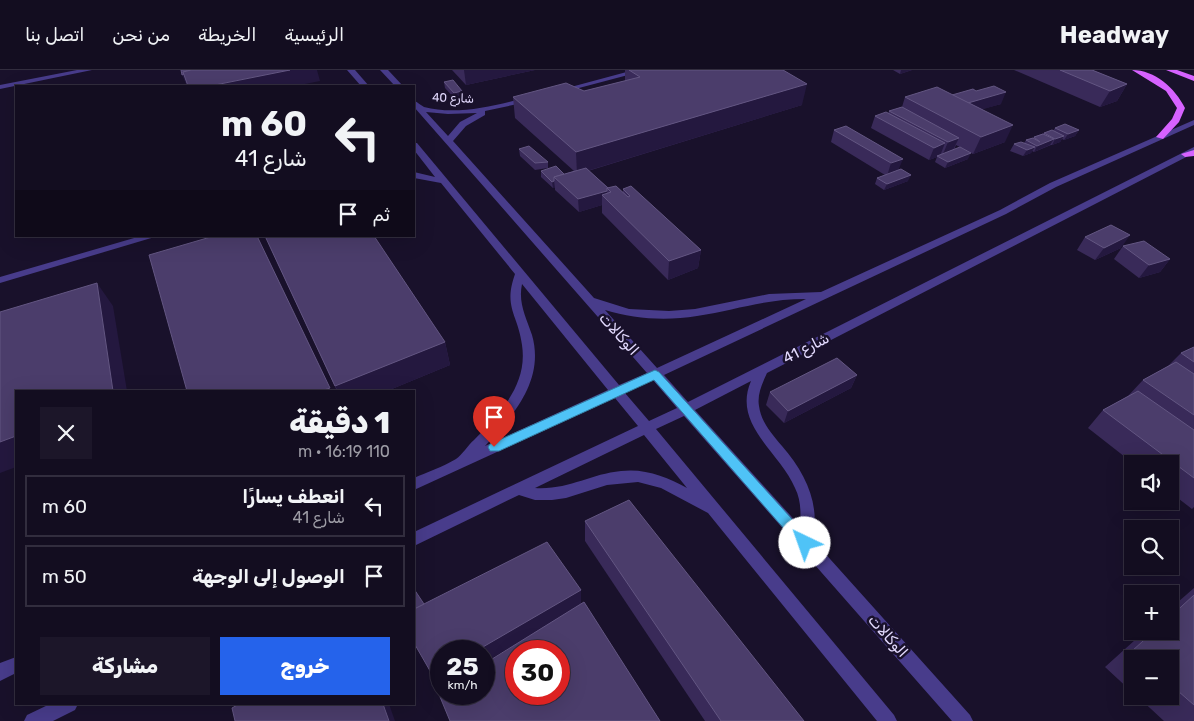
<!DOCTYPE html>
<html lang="ar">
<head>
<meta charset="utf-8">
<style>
	:root { --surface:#130d20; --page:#1c1629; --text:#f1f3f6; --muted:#9d9ca5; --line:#322d3e; --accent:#2563eb }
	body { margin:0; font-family:Rubik,"Noto Naskh Arabic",sans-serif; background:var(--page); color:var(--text); direction:rtl; height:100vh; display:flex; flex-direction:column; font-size:19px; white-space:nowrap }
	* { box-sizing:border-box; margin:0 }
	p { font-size:16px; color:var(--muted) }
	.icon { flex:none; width:28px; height:28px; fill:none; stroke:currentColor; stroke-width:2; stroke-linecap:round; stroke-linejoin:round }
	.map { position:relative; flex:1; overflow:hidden; direction:ltr }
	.drawer { position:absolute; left:15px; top:320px; width:400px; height:315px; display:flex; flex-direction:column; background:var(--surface); border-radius:0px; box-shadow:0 5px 20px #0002,0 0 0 1px var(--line); direction:rtl }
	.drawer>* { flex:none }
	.banner { position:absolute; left:15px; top:15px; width:400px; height:152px; border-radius:0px; box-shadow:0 5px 20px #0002,0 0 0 1px var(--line); direction:rtl; background:#130d20; color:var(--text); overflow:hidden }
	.buttons { position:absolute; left:1124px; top:385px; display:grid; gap:10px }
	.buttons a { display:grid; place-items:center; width:55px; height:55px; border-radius:0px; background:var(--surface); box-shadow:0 5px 20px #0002,0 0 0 1px var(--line); font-size:25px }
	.speed { position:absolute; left:430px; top:570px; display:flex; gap:10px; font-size:25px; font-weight:700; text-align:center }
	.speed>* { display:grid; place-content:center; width:65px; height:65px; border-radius:50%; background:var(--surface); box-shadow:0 5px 20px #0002,0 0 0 1px var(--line); line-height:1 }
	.speed small { font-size:12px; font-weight:400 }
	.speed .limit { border:8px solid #d22; background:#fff; color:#111 }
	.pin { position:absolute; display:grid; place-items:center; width:42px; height:42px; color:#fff; margin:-51px -21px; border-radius:50% 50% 50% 0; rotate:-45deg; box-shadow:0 0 5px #0007 }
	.pin .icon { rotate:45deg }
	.me { position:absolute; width:55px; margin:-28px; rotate:318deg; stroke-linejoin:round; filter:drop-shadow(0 0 4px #0008) }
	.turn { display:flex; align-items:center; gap:18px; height:105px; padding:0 25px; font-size:22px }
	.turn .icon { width:65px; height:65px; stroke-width:2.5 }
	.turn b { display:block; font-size:35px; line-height:42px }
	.then { display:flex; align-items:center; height:48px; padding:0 25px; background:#0003; gap:10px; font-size:19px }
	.round { display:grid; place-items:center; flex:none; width:52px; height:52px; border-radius:0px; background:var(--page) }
	.overview { display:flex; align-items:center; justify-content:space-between; height:85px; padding:0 25px }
	h1 { font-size:30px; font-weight:800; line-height:38px }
	.action { display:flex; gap:10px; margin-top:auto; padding:10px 25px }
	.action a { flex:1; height:58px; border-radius:0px; background:var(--accent); color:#fff; font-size:20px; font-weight:800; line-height:58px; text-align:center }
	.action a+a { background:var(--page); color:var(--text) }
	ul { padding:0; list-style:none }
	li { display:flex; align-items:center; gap:15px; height:62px; margin:0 10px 8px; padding:0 15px; border:2px solid var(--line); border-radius:0px }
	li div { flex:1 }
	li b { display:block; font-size:19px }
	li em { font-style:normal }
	header { display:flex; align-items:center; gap:30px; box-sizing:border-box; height:70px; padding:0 25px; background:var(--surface); border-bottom:1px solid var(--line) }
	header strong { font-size:24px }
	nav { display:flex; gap:28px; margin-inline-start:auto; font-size:18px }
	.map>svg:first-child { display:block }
</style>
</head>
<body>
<header>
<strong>Headway</strong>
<nav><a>الرئيسية</a><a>الخريطة</a><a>من نحن</a><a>اتصل بنا</a></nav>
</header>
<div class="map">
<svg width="1194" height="651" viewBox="0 0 1194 651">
	<rect width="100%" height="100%" fill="#19112b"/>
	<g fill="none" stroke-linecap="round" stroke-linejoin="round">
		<g fill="#483c8b" fill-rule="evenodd">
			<path d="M 77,0 L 92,0 L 0,19 L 0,15 Z"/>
			<path d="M 347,0 L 355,0 L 369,16 L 361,16 Z"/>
			<path d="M 380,0 L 388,0 L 403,16 L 395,16 Z"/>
			<path d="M 634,0 L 647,0 L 560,23 L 556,21 Z"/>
			<path d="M 529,27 L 532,27 L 532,31 L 485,41 L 485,45 L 466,56 L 453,71 L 594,228 L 629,239 L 669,241 L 695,239 L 769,224 L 821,222 L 1000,140 L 1050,113 L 1194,50 L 1194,55 L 1056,117 L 1006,144 L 664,305 L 688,332 L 1194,77 L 1194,83 L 767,303 C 762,314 757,325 759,336 C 761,352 772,364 782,376 C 806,404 820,433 813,470 L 970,645 L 973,651 L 952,651 L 684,346 L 656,359 L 894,645 L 897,651 L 877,651 L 708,443 L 661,418 L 638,412 L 607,415 L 566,428 L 552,430 L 535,430 L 519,425 L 414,476 L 414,462 L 638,356 L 615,328 L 414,420 L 414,408 C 427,402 443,397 456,389 C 462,385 468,375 474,370 C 500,343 528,315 522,275 C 518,244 503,238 515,204 L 441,113 L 414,108 L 414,102 L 435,107 L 414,80 L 414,73 L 417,73 L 619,315 L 647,303 L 414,37 L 414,31 C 418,32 420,35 424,37 C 458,46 496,35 529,27 ZM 426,42 L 448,44 L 477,43 L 460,52 L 448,66 ZM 522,214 L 608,320 L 485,376 C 513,346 545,310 532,265 C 526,247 518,233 522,214 ZM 806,229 L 657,298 L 605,240 C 634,249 666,251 697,246 C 736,240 764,229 806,229 ZM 653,310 L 677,338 L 649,351 L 625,323 ZM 751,311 C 732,355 780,382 795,418 C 801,430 801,443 800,456 L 695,340 ZM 644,365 L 687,418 C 667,407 645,398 621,401 C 590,404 569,420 535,418 Z"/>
			<path d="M 141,166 L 158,166 L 0,213 L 0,207 Z"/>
			<path d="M 16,587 L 16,603 L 0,611 L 0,593 Z"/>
			<path d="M 50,634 L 78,634 L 75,640 L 53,651 L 24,651 L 27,645 Z"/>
		</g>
		<g fill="#d662ff" fill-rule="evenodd">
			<path d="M 1132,0 C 1155,0 1175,18 1185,38 L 1179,52 L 1163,69 L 1156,67 L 1172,49 L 1177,38 L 1166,21 Z"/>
			<path d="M 1166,0 L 1177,0 L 1194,6 L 1194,11 Z"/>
			<path d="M 1194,80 L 1194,86 L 1185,87 L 1181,84 Z"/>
		</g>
	</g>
	<g fill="#392a59">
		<path d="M 452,0 L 535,0 L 466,15 Z"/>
		<path d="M 625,0 L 783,0 L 802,35 L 588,101 L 609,118 L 623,122 L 623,119 L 701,180 L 698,198 L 668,210 L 602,143 L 602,135 L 579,142 L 555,120 L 555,118 L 553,118 L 541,107 L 541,101 L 564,104 L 574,101 L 515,48 L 513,27 L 584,21 L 625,11 Z"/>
		<path d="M 893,0 L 912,0 L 900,4 Z"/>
		<path d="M 1014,0 L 1092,0 L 1127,14 L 1117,31 L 1100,37 Z"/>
		<path d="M 444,12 L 463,27 L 455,29 L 445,18 Z"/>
		<path d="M 952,25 L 1001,34 L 982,39 L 1005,72 L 973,84 L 956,75 L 954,80 L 968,89 L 945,98 L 935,92 L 937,87 L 929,90 L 871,58 L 875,46 L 888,44 L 889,41 L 902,37 L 905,27 Z"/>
		<path d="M 846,56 L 899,100 L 908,111 L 884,120 L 875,114 L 877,108 L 885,105 L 831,72 L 834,60 Z"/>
		<path d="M 1055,58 L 1079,60 L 1075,66 L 1064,70 L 1062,69 L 1060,72 L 1052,75 L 1051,75 L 1034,82 L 1032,81 L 1031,83 L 1023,86 L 1010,81 L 1014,74 L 1024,73 L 1026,70 L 1033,68 L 1034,67 L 1044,63 L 1053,61 Z"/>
		<path d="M 519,79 L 548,92 L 548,98 L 535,100 L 520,86 Z"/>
		<path d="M 265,166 L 445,272 L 450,295 L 387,321 L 337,321 Z"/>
		<path d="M 1085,167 L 1121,178 L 1095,190 L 1077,180 Z"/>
		<path d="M 1123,176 L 1170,189 L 1160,202 L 1139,208 L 1114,189 Z"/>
		<path d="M 1194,277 L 1194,437 L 1192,439 L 1170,422 L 1170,394 L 1134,394 L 1088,358 L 1103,340 L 1128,326 L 1143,310 L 1168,296 L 1181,283 Z"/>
		<path d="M 857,305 L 851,318 L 784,353 L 766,335 L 770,322 Z"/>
		<path d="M 585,451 L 804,651 L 705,651 L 585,471 Z"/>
		<path d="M 1194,518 L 1194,651 L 1164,651 L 1137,626 L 1170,626 L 1170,589 L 1132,589 L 1132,622 L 1105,597 L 1145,561 L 1170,561 L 1170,539 Z"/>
	</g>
	<g fill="#24183f">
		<path d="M 270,0 L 187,16 L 182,5 Z"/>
		<path d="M 290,0 L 317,0 L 320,11 L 295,16 L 210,16 Z"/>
		<path d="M 464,0 L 535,0 L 466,15 Z"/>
		<path d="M 901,0 L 912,0 L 900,4 Z"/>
		<path d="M 807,14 L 802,35 L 577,104 L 576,82 Z"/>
		<path d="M 1127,14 L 1117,31 L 1100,37 L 1110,21 Z"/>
		<path d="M 462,21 L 463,27 L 455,29 L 454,23 Z"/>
		<path d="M 1006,22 L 1001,34 L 960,46 L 965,34 Z"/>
		<path d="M 1013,55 L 1005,72 L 973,84 L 981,67 Z"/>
		<path d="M 1079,60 L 1075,66 L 1064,70 L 1068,64 Z"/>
		<path d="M 1064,66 L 1060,72 L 1052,75 L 1055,69 Z"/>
		<path d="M 959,68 L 953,80 L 943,84 L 948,72 Z"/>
		<path d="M 1054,69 L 1050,75 L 1034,82 L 1037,76 Z"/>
		<path d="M 945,73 L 940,86 L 929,90 L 934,78 Z"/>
		<path d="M 1035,77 L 1031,83 L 1023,86 L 1027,80 Z"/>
		<path d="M 971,83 L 968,89 L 945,98 L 948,92 Z"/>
		<path d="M 903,89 L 898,101 L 887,106 L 891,93 Z"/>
		<path d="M 911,105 L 908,111 L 884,120 L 887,114 Z"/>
		<path d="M 554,111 L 555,118 L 553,118 L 552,112 Z"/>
		<path d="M 607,121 L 607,130 L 602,125 L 602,135 L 579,142 L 578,129 Z"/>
		<path d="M 1130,165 L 1121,178 L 1095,190 L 1104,178 Z"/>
		<path d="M 701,180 L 698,198 L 668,210 L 669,191 Z"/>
		<path d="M 1170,189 L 1160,202 L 1139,208 L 1149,195 Z"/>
		<path d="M 97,213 L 113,236 L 127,321 L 113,321 Z"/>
		<path d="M 445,272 L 450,295 L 387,321 L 338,321 L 335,316 Z"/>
		<path d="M 857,305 L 851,318 L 784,353 L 788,341 Z"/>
		<path d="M 330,318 L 331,321 L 321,321 Z"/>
		<path d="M 16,366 L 16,397 L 0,403 L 0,372 Z"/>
		<path d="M 581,520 L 581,535 L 484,593 L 484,581 L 476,581 Z"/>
		<path d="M 441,601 L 441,618 L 440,619 L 433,606 Z"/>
		<path d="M 383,634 L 389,634 L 395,651 L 389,651 Z"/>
	</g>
	<g fill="#4b3d6b" stroke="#635682" fill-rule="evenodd">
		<path d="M 181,0 L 191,0 L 183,2 L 184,4 L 182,5 Z"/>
		<path d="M 191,0 L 290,0 L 210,16 L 188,16 L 183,2 Z"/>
		<path d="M 629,0 L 783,0 L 807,14 L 576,82 L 513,27 L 566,13 L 584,21 L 640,7 Z"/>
		<path d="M 1060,0 L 1092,0 L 1127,14 L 1110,21 Z"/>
		<path d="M 453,10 L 462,21 L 454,23 L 444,12 Z"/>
		<path d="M 994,16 L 1006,22 L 968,33 L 952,25 L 973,19 L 976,21 Z"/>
		<path d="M 937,17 L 1013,55 L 981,67 L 905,27 Z"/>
		<path d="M 902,37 L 959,68 L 948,72 L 889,41 Z"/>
		<path d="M 886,42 L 945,73 L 934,78 L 875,46 Z"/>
		<path d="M 1065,54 L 1079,60 L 1068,64 L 1055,58 Z"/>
		<path d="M 846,56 L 903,89 L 891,93 L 834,60 Z"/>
		<path d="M 1052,60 L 1064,66 L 1055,69 L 1044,63 Z"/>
		<path d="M 1043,64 L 1054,69 L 1037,76 L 1026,70 L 1033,68 L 1040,72 L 1034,67 Z"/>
		<path d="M 1021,72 L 1035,77 L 1027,80 L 1014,74 Z"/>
		<path d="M 529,76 L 548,92 L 535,93 L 519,79 Z"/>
		<path d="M 960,77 L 971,83 L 948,92 L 937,86 Z"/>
		<path d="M 556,96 L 564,104 L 554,107 L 554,111 L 552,112 L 541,101 Z"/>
		<path d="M 586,98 L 608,118 L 607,118 L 607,121 L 578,129 L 554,107 Z"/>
		<path d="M 901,99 L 911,105 L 887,114 L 877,108 Z"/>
		<path d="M 616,116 L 628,127 L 630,126 L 623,119 L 631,116 L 701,180 L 669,191 L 602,125 L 611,122 L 607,118 Z"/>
		<path d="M 1111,155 L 1130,165 L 1104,178 L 1085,167 Z"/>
		<path d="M 214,166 L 257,166 L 330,318 L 321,321 L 187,321 L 149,185 Z"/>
		<path d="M 265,166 L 374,166 L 445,272 L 335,316 Z"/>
		<path d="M 1144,171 L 1170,189 L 1149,195 L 1123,176 Z"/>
		<path d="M 97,213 L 113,321 L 16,321 L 16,366 L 0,372 L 0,242 Z"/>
		<path d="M 1194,277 L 1194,292 L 1181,283 Z"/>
		<path d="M 837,288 L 857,305 L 788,341 L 770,322 Z"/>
		<path d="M 1176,292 L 1194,304 L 1194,345 L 1143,310 Z"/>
		<path d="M 1138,321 L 1194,360 L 1194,408 L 1103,340 Z"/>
		<path d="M 629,430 L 804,651 L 721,651 L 585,451 Z"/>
		<path d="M 547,472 L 581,520 L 476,581 L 441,581 L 441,601 L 433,606 L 414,573 L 414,539 Z"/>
		<path d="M 414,519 L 424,534 L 414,539 Z"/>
		<path d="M 1194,525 L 1194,635 L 1170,614 L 1170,589 L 1141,589 L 1132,581 L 1154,561 L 1170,561 L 1170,547 Z"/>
		<path d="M 584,532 L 660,651 L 450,651 L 438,622 L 441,620 L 441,624 L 484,624 L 484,594 ZM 516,581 L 559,581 L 559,624 L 516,624 Z"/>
		<path d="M 239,634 L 383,634 L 389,651 L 235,651 L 232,638 Z"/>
	</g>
	<path fill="#4fc3f7" stroke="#337fa1" d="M 655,300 L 659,302 L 810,469 L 812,473 L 810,477 L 805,479 L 800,477 L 654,310 L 499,381 L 490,381 L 488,377 L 490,374 Z"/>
	<g text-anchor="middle" stroke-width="5" stroke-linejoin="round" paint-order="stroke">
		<g font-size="12" fill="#e4dbff" stroke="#19112b">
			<text transform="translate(453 28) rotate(2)" y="4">شارع 40</text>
		</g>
		<g font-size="15" fill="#e4dbff" stroke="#19112b">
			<text transform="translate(619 264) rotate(48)" y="5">الوكالات</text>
			<text transform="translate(806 278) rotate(-27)" y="5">شارع 41</text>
			<text transform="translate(888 566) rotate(48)" y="5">الوكالات</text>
		</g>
	</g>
</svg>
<div class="buttons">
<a><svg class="icon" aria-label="sound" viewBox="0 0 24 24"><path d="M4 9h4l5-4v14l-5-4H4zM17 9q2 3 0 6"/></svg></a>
<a><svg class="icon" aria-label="search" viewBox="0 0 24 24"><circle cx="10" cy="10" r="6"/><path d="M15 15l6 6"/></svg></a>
<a>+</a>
<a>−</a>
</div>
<div class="speed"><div>25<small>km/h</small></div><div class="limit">30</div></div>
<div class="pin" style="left:494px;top:377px;background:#d93025"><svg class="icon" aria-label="arrive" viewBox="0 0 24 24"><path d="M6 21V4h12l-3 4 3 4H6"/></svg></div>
<svg class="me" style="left:805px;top:473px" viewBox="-20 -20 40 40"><circle r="19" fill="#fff"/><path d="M0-13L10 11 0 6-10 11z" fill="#4fc3f7"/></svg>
<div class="banner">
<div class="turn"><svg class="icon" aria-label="left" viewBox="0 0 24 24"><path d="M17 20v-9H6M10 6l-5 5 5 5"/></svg><div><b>60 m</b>شارع 41</div></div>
<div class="then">ثم<svg class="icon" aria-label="arrive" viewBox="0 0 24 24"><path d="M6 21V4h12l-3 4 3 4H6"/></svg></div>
</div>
<section class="drawer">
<div class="overview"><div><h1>1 دقيقة</h1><p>110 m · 16:19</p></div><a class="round"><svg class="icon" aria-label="close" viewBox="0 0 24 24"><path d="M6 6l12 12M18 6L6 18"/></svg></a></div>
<ul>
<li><svg class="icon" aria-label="left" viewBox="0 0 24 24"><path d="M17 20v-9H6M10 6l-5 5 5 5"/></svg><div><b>انعطف يسارًا</b><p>شارع 41</p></div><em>60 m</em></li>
<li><svg class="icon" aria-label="arrive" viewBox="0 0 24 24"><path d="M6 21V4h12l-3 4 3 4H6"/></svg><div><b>الوصول إلى الوجهة</b></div><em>50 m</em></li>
</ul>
<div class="action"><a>خروج</a><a>مشاركة</a></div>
</section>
</div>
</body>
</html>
